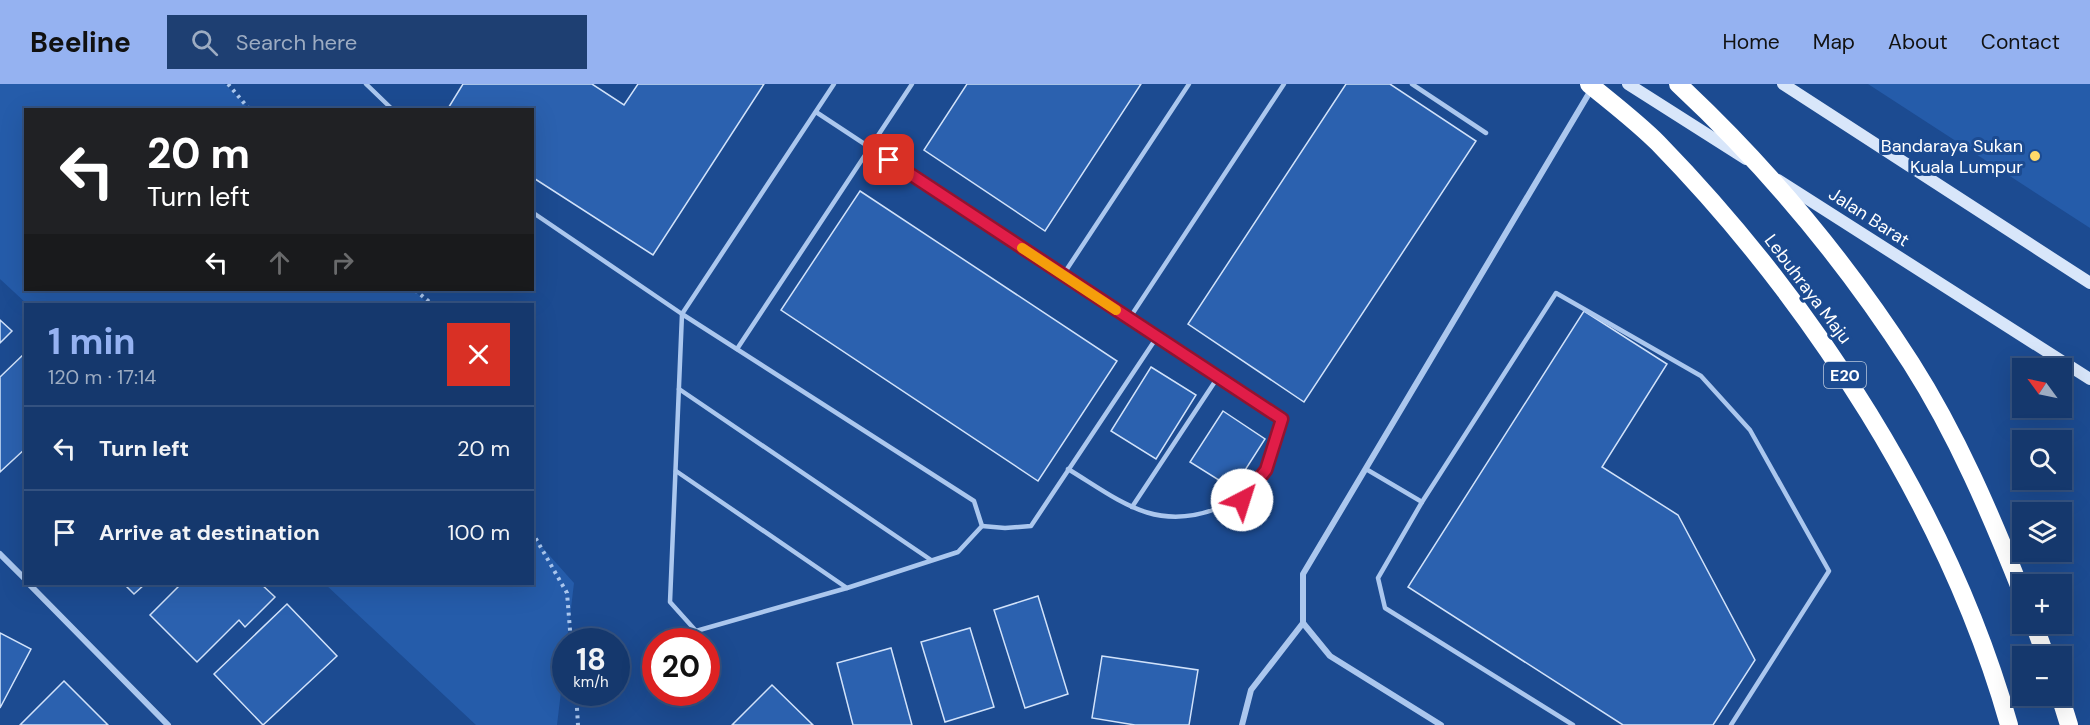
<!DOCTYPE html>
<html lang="en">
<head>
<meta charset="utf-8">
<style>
	:root { --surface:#15386d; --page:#1e3f72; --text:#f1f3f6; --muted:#9dacc2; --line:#345280; --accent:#95b2f1 }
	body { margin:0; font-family:"DM Sans",sans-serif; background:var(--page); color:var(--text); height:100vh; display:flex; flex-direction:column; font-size:22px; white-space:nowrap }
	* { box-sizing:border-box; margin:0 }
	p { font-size:20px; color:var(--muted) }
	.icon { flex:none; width:33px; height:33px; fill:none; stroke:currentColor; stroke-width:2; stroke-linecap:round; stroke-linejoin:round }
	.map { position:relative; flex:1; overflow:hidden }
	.sheet { position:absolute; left:24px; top:219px; width:510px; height:282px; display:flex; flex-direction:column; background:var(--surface); border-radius:0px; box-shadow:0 6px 24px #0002,0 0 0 2px var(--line) }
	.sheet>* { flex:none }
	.hud { position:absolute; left:24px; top:24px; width:510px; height:183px; border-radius:0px; box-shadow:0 6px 24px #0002,0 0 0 2px var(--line); background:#202124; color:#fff; overflow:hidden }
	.needle { width:39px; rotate:303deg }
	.controls { position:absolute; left:2012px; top:274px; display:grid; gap:12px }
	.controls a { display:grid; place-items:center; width:60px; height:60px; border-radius:0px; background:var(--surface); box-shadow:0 6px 24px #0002,0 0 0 2px var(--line); font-size:30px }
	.speed { position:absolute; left:552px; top:544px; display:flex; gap:12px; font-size:30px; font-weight:700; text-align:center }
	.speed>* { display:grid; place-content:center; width:78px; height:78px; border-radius:50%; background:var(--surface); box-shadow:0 6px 24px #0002,0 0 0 2px var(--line); line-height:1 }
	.speed small { font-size:15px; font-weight:400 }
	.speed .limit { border:9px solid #d22; background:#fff; color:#111 }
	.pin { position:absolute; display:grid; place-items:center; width:51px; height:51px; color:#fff; margin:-26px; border-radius:12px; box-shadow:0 3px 9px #0006 }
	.me { position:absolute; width:66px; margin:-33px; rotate:40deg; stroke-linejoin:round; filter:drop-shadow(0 0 4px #0008) }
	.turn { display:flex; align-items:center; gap:21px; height:126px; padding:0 24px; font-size:27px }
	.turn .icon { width:78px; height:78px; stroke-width:2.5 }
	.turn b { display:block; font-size:42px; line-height:51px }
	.lanes { display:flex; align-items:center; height:57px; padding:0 24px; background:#0003; justify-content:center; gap:30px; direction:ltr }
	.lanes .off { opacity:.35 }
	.round { display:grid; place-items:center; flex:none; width:63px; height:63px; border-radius:0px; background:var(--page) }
	.headline { display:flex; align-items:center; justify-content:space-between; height:102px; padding:0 24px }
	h1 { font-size:36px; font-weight:700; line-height:45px; color:var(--accent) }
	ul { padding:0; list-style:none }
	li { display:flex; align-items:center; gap:18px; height:84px; padding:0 24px; border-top:2px solid var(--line) }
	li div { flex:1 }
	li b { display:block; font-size:22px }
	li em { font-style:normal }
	header { display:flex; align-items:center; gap:36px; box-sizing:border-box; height:84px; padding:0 30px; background:var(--accent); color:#111 }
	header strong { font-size:28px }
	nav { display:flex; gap:33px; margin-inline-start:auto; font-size:21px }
	.search { width:420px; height:54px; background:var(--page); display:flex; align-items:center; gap:15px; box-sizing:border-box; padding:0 21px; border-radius:0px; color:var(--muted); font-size:22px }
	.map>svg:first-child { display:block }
</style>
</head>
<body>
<header>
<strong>Beeline</strong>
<div class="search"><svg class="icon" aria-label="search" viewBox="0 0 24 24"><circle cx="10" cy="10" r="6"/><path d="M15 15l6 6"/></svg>Search here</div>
<nav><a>Home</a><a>Map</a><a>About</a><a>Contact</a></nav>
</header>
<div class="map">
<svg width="2090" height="641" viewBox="0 0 2090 641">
	<rect width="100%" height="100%" fill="#1c4b91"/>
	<g fill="#255caa">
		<path d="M 0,0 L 225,0 L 249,25 L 26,26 L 26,206 L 414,206 L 428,220 L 27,220 L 0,195 Z"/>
		<path d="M 1868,0 L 2090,0 L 2090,144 Z"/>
		<path d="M 533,453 L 574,499 L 557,641 L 476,641 L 325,500 L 532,500 Z"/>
	</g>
	<g fill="#2b61af" stroke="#d1e2fa" stroke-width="1.5">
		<path d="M 463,0 L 592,0 L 624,21 L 638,0 L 764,0 L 653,171 L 532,93 L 532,26 L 447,26 Z"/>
		<path d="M 967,0 L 1141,0 L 1045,147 L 924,66 Z"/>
		<path d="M 1346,0 L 1390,0 L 1476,57 L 1304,318 L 1188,240 Z"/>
		<path d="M 860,107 L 1117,277 L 1038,397 L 781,226 Z"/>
		<path d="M 1584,227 L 1667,280 L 1602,383 L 1678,431 L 1755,576 L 1713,641 L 1623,641 L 1408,503 Z"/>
		<path d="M 0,236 L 12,247 L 0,259 Z"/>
		<path d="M 26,268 L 26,364 L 0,388 L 0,293 Z"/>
		<path d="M 1151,283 L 1196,311 L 1156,375 L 1111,347 Z"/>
		<path d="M 1223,327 L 1265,355 L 1233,405 L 1190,378 Z"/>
		<path d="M 124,500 L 145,500 L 134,510 Z"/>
		<path d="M 181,500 L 261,500 L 275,513 L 245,543 L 239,536 L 197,578 L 150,531 Z"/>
		<path d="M 1038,512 L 1068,610 L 1025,624 L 994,526 Z"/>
		<path d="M 287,520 L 337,572 L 263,641 L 214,590 Z"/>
		<path d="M 970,544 L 994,623 L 945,638 L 921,558 Z"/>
		<path d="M 0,549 L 31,565 L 0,624 Z"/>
		<path d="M 891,564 L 912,641 L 853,641 L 837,579 Z"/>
		<path d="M 1102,572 L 1198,586 L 1189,641 L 1135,641 L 1092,634 Z"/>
		<path d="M 64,597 L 108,641 L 20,641 Z"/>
		<path d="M 772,601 L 813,641 L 732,641 Z"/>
	</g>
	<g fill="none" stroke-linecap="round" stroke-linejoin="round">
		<g stroke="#abc7ee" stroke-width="4" stroke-dasharray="3 4.5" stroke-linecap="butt">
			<path d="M 228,0 L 250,26"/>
			<path d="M 415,206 L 432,220"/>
			<path d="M 532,448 L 567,509 L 571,558"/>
			<path d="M 576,609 L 578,641"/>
		</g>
		<g stroke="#abc7ee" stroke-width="4.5">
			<path d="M 366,0 L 393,26"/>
			<path d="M 1412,0 L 1486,49"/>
			<path d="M 816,28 L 1282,335 C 1277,351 1274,374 1265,388 C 1251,411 1240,417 1216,425 C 1154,448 1119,416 1068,385"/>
			<path d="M 532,128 L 682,230 L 834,0"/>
			<path d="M 1063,191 L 1189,0"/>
			<path d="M 682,230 L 974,417 L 982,442 L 958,468 L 847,504 L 696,547 L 670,518 Z"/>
			<path d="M 1129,235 L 1284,0"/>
			<path d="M 737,265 L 912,0"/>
			<path d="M 679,305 L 931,476"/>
			<path d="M 1366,385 L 1422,418"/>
			<path d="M 676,387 L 847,504"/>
			<path d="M 1132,423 L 1218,293"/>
			<path d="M 982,442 L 1005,444 L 1031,442 L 1157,253"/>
			<path d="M 1573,641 L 1385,524 L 1378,494 L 1422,418 L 1556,209 L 1701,292 L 1750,346 L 1829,487 L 1731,641"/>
		</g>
		<g stroke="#abc7ee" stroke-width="6">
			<path d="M 0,470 L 26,496"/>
			<path d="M 29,500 L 168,641"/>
			<path d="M 1242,641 L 1251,606 L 1303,539"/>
			<path d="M 1441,641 L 1330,572 L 1303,539 L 1303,490 L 1591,6"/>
		</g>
		<g stroke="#d8e6fa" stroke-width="12">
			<path d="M 1628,0 L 1746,75"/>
			<path d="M 1783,0 L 2090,199"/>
			<path d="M 1778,96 L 2090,295"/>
		</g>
		<g stroke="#fff" stroke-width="18">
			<path d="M 1589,0 C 1612,19 1637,38 1658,59 C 1812,217 1949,428 2009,641"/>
			<path d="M 1678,0 C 1766,82 1846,178 1911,279 C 1957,351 1991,431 2022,509"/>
			<path d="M 2034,540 L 2046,573"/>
			<path d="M 2060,612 L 2069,641"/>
		</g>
	</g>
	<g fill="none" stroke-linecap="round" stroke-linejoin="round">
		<defs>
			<path id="route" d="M 889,76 L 1282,335 L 1266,386 L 1242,416"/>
		</defs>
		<use href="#route" stroke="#92132f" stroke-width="15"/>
		<use href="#route" stroke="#e11d48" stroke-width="10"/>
		<path stroke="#f59e0b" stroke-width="10" d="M 1022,164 L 1116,226"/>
	</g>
	<circle fill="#ffd969" stroke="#1c4b91" stroke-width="2" cx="2035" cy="72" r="6"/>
	<g text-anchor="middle" stroke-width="6" stroke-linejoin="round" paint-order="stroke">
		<rect fill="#1c4b91" stroke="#bbc9de" stroke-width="1.5" x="1824" y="278" width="42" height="26" rx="4.5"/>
		<g font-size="16" font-weight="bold" fill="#fff">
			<text x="1845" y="297">E20</text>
		</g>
		<g font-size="18" fill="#fff" stroke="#1c4b91" text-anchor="end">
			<text x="2023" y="68">Bandaraya Sukan<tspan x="2023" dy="21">Kuala Lumpur</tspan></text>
		</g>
		<g font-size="18" fill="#fff" stroke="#1c4b91">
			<text transform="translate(1869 133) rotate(33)" y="6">Jalan Barat</text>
			<text transform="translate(1808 205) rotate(53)" y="6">Lebuhraya Maju</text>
		</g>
	</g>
</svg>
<div class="controls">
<a><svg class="needle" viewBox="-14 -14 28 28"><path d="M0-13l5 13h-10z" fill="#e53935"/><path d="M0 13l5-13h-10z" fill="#9dacc2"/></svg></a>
<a><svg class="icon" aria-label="search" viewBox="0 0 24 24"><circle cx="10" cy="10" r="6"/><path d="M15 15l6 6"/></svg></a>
<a><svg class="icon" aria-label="layers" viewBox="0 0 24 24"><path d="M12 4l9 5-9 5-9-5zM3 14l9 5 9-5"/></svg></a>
<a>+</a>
<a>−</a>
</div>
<div class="speed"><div>18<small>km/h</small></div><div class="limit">20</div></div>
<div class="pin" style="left:889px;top:76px;background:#d93025"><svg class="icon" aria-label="arrive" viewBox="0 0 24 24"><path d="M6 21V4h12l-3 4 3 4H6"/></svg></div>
<svg class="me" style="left:1242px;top:416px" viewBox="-20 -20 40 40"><circle r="19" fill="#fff"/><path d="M0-13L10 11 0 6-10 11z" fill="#e11d48"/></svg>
<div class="hud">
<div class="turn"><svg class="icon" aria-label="left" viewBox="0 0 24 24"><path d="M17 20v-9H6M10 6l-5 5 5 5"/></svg><div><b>20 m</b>Turn left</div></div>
<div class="lanes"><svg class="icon" aria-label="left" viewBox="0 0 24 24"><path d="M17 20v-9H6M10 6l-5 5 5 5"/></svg><svg class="icon off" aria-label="ahead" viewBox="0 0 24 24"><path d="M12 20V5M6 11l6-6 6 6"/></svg><svg class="icon off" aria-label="right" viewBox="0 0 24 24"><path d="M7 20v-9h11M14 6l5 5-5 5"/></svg></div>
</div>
<section class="sheet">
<div class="headline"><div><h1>1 min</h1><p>120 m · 17:14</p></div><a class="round" style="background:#d93025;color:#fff"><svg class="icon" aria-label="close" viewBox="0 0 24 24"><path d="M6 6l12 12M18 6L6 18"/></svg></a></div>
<ul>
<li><svg class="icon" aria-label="left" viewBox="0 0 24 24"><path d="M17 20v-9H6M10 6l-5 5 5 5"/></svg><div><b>Turn left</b></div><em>20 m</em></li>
<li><svg class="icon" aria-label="arrive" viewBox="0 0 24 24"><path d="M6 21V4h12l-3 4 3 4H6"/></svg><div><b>Arrive at destination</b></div><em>100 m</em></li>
</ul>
</section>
</div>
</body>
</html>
